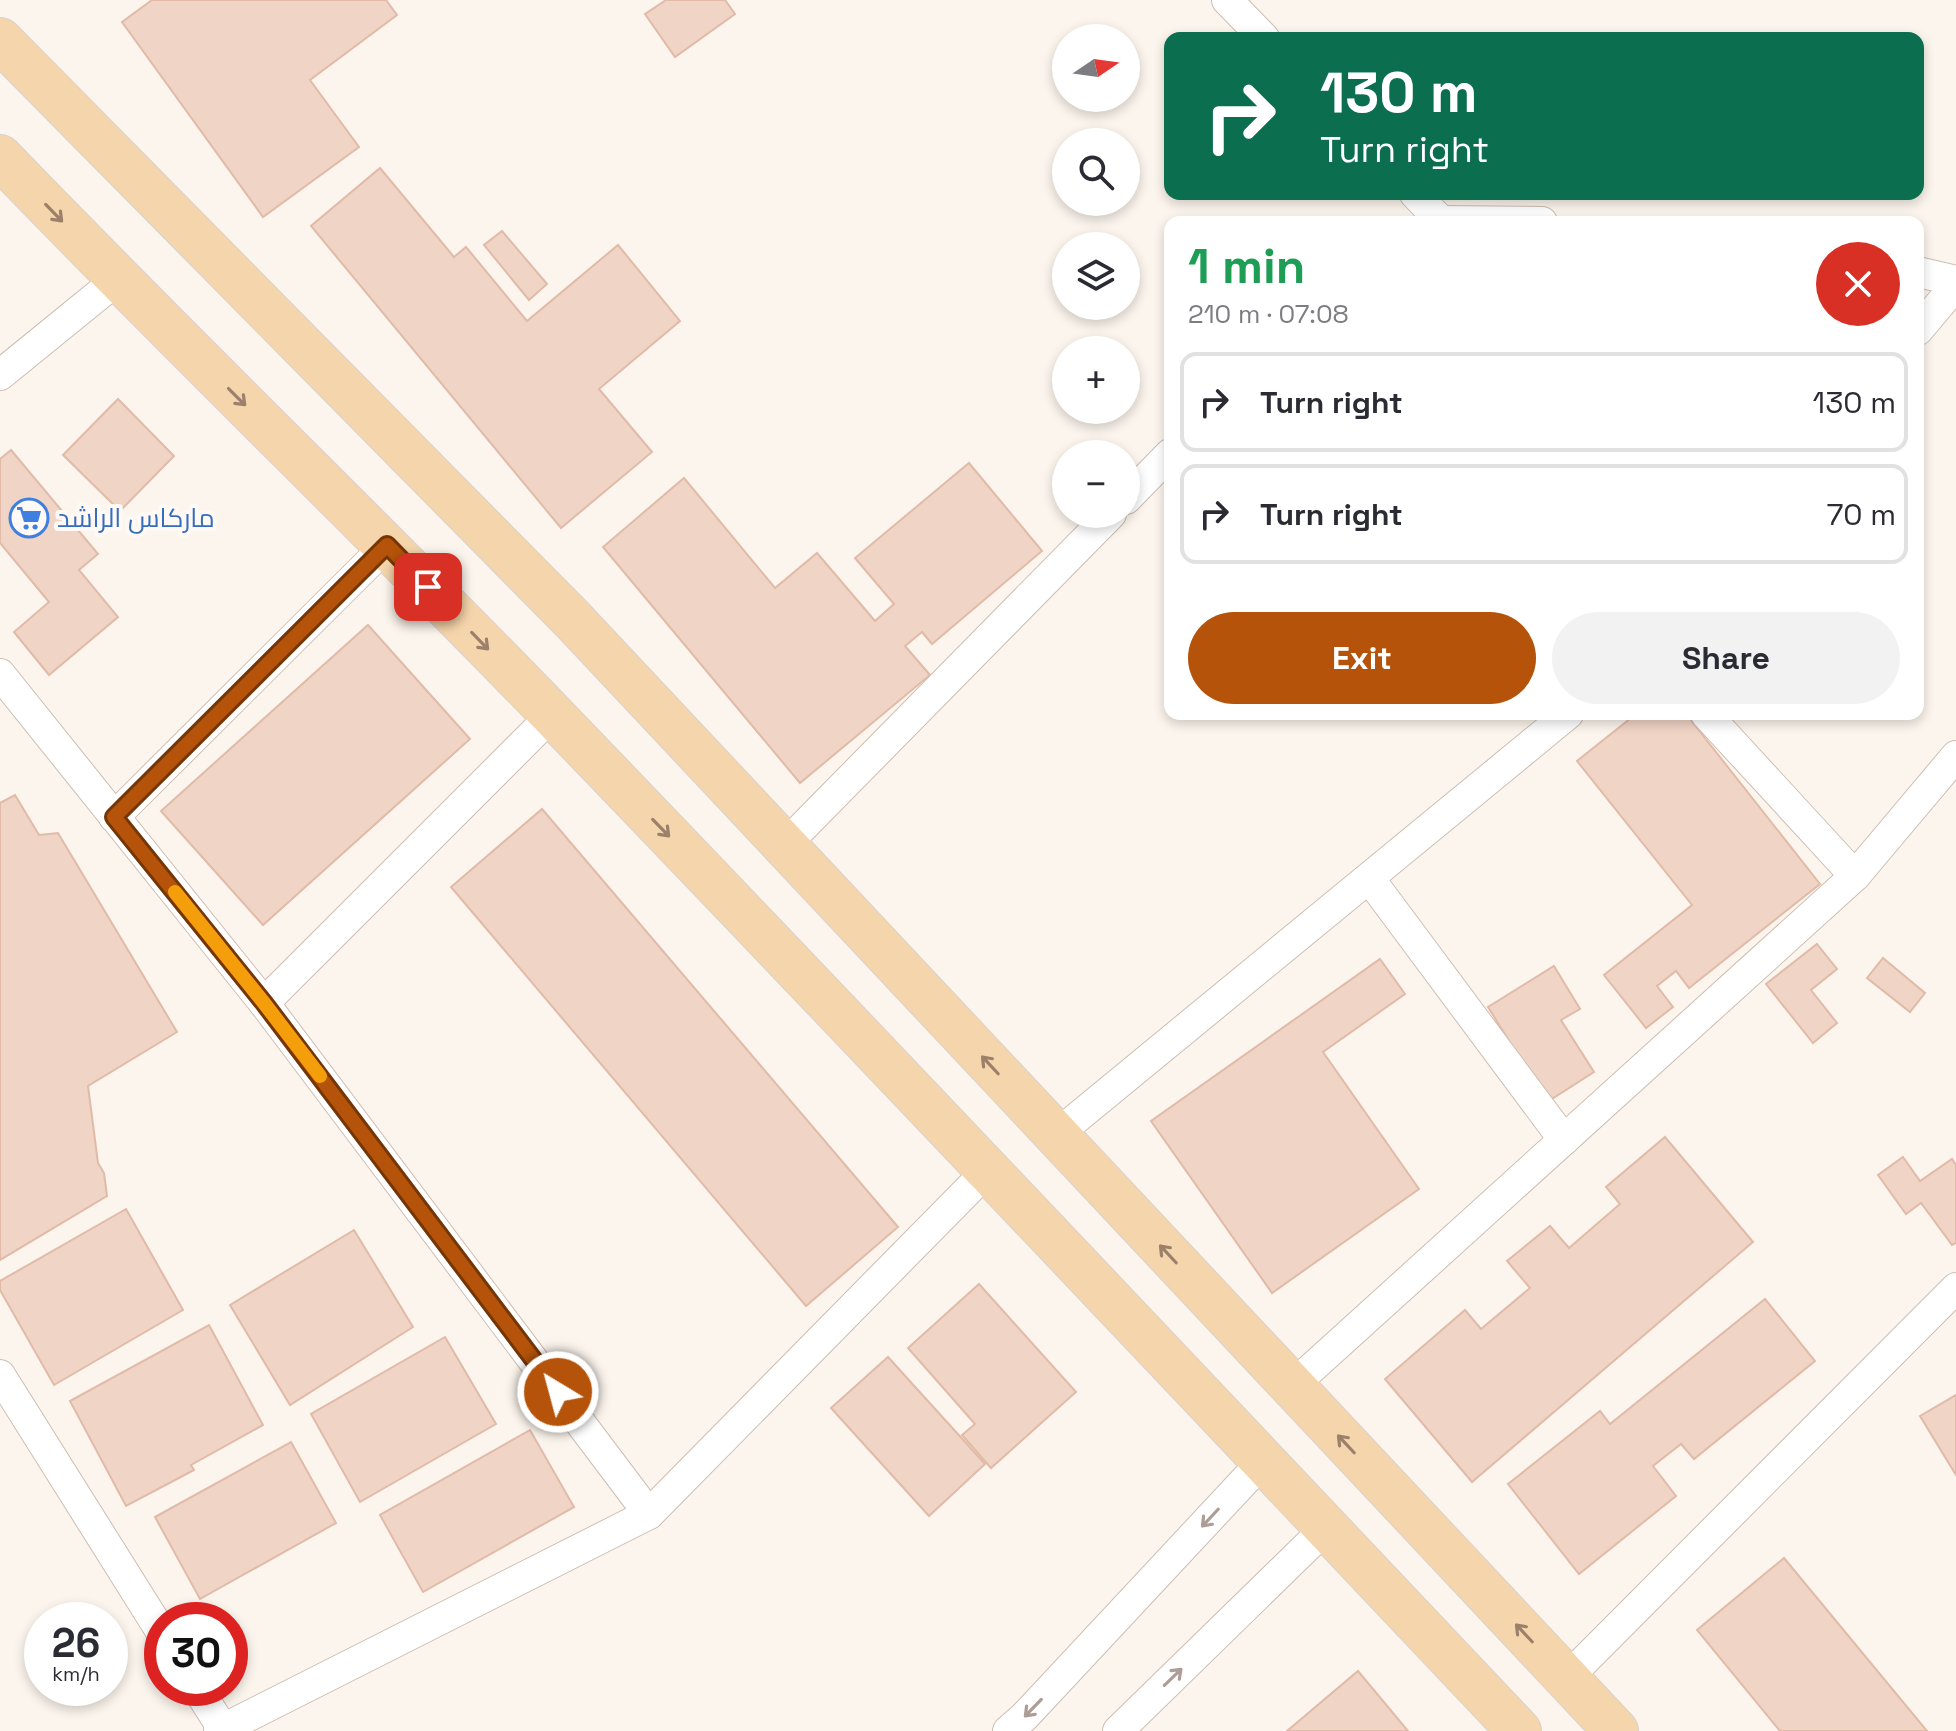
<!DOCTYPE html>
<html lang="en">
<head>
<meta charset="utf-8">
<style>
	:root { --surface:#fff; --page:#f2f2f3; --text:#2b2b33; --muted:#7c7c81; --line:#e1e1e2; --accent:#b45309 }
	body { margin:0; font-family:"Space Grotesk",Cairo,sans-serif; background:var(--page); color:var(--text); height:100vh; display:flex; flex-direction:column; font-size:30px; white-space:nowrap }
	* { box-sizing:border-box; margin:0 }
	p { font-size:26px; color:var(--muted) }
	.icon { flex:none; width:44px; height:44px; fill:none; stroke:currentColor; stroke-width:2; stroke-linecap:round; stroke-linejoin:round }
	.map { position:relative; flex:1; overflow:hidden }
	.panel { position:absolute; left:1164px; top:216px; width:760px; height:504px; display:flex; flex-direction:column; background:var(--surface); border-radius:16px; box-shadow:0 4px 12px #0003 }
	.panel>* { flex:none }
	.top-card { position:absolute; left:1164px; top:32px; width:760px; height:168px; border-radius:16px; box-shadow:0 4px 12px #0003; background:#0b6e4f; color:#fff; overflow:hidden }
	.needle { width:52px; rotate:77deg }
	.buttons { position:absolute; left:1052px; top:24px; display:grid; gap:16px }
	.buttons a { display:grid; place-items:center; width:88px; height:88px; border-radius:50%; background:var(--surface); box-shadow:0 4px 12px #0003; font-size:40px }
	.speed { position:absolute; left:24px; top:1602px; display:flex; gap:16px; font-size:40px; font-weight:700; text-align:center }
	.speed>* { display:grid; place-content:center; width:104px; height:104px; border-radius:50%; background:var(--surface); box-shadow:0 4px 12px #0003; line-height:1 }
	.speed small { font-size:20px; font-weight:400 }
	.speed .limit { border:12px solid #d22; background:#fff; color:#111 }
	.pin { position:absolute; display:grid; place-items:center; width:68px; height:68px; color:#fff; margin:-34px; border-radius:16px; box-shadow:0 4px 12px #0006 }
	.me { position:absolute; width:88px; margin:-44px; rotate:323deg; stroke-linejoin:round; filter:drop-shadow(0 0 6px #0008) }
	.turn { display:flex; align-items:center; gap:28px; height:168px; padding:0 24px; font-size:36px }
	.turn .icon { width:104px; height:104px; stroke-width:2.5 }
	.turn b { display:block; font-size:56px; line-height:68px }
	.round { display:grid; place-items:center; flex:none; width:84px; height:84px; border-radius:42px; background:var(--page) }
	.summary { display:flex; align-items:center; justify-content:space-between; height:136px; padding:0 24px }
	h1 { font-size:48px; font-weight:800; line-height:60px; color:#1e9e55 }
	.button { display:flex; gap:16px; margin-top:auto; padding:16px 24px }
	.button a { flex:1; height:92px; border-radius:48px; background:var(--accent); color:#fff; font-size:32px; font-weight:800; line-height:92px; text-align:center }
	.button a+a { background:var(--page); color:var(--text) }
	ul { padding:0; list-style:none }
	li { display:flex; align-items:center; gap:24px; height:100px; margin:0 16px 12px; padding:0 8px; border:4px solid var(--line); border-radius:16px }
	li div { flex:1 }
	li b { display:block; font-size:30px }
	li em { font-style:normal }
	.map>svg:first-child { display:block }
</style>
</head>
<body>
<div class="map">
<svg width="1956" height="1731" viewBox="0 0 1956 1731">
	<rect width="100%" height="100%" fill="#fcf5ed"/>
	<g fill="#f0d4c6" stroke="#e1baa8" stroke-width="2">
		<path d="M 152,0 L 386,0 L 397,15 L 310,80 L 359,147 L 263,217 L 122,22 Z"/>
		<path d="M 666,0 L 725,0 L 735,14 L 675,57 L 645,14 Z"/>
		<path d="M 380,168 L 454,257 L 466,247 L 527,321 L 618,245 L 680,321 L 599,389 L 652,452 L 561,528 L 311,226 Z"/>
		<path d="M 502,231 L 547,284 L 529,300 L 484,245 Z"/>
		<path d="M 118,399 L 174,456 L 120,511 L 63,455 Z"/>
		<path d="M 11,450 L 98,554 L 79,570 L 118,617 L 49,675 L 14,632 L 49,602 L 0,543 L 0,459 Z"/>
		<path d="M 969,463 L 1042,551 L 932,644 L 922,632 L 905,646 L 930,675 L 800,783 L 603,547 L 684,478 L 775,588 L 817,553 L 875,621 L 894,604 L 855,558 Z"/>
		<path d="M 368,625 L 470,739 L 263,925 L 161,811 Z"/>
		<path d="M 1636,714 L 1686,714 L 1820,884 L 1689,988 L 1676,971 L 1657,986 L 1673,1007 L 1646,1028 L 1604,975 L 1692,905 L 1577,761 Z"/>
		<path d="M 15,795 L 39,835 L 58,833 L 177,1032 L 88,1086 L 98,1163 L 104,1173 L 107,1196 L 0,1260 L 0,803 Z"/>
		<path d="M 542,809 L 898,1227 L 806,1306 L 451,887 Z"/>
		<path d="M 1817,944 L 1837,969 L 1811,990 L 1837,1023 L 1813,1043 L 1766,984 Z"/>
		<path d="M 1883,958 L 1925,993 L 1910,1012 L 1867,978 Z"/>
		<path d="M 1380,959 L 1405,994 L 1323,1052 L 1419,1189 L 1272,1293 L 1151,1121 Z"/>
		<path d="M 1554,966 L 1580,1009 L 1561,1020 L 1594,1072 L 1547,1102 L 1488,1007 Z"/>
		<path d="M 1665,1137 L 1753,1242 L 1472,1482 L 1385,1379 L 1465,1310 L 1481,1329 L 1530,1288 L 1507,1261 L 1550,1226 L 1569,1248 L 1620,1204 L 1606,1187 Z"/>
		<path d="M 1903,1157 L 1920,1181 L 1952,1159 L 1956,1165 L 1956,1243 L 1952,1245 L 1921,1203 L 1906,1214 L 1878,1175 Z"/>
		<path d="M 126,1209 L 183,1310 L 54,1385 L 0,1290 L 0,1281 Z"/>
		<path d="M 354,1230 L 413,1327 L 290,1405 L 230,1305 Z"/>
		<path d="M 979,1284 L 1076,1392 L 991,1468 L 962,1435 L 975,1424 L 908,1348 Z"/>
		<path d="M 1765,1299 L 1815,1361 L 1694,1459 L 1681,1444 L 1653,1466 L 1676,1496 L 1579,1574 L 1508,1484 L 1600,1411 L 1610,1424 Z"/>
		<path d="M 209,1325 L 263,1425 L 191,1465 L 194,1470 L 126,1506 L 70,1401 Z"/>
		<path d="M 445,1337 L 496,1424 L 360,1502 L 311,1414 Z"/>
		<path d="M 888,1357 L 985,1464 L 929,1516 L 831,1408 Z"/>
		<path d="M 1956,1395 L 1956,1475 L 1920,1416 Z"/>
		<path d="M 530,1430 L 574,1507 L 423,1592 L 380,1515 Z"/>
		<path d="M 291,1442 L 336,1523 L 200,1599 L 155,1517 Z"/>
		<path d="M 1784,1558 L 1927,1731 L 1780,1731 L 1697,1630 Z"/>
		<path d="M 1358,1671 L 1408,1731 L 1287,1731 Z"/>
	</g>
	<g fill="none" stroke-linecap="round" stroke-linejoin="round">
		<defs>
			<g id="minor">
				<path d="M 1227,0 L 1264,38"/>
				<path d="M 1415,194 L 1441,221 L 1439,222"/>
				<path d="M 1441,221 L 1542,222"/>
				<path d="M 1918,272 L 1956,281"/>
				<path d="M 1918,330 L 1956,285"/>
				<path d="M 0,375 L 118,279"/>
				<path d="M 1126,499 L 1170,454"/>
				<path d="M 0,674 L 264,1003 L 649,1514 L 219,1731"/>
				<path d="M 1706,714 L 1855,876"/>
				<path d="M 114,817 L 387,545"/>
				<path d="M 785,845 L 1111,514"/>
				<path d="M 1369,878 L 1564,1140"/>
				<path d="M 264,1003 L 552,715"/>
				<path d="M 1056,1135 L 1568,714"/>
				<path d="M 0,1375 L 162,1633"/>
				<path d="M 1292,1386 L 1855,876 L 1956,756"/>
				<path d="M 649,1514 L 988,1170"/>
				<path d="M 1567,1678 L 1956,1288"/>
				<path d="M 197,1688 L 223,1729"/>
				<path d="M 1008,1731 L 1025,1716 L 1264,1460"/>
				<path d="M 1118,1731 L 1326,1528"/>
			</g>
			<g id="primary">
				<path d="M 0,40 L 573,620 L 1616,1731"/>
				<path d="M 0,157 C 180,344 368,524 549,711 C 875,1049 1196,1390 1519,1731"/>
			</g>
		</defs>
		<use href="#minor" stroke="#cebdb2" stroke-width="32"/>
		<use href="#primary" stroke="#d9d1ce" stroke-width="46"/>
		<use href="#minor" stroke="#fff" stroke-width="30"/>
		<use href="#primary" stroke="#f5d5ab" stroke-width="44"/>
	</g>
	<defs><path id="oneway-shaft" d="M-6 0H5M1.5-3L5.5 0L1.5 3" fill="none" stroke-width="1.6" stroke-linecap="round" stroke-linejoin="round" transform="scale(2)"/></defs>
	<g stroke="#9d806b">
		<use href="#oneway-shaft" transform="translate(54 213) rotate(46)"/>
		<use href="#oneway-shaft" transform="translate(237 397) rotate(45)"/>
		<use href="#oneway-shaft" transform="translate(480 641) rotate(46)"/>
		<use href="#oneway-shaft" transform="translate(661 828) rotate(46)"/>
		<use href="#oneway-shaft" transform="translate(990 1065) rotate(-133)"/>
		<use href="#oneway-shaft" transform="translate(1168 1254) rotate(-133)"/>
		<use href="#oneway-shaft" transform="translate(1346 1444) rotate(-133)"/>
		<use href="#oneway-shaft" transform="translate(1524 1633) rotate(-133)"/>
	</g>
	<g stroke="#ad9d96">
		<use href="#oneway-shaft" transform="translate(1210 1518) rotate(133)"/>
		<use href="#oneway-shaft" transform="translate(1173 1677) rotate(-44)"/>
		<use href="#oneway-shaft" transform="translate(1033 1708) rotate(134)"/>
	</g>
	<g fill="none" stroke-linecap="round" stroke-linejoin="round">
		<defs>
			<path id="route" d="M 428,587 L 387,545 L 114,817 L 264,1003 L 558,1392"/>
		</defs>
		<use href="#route" stroke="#753606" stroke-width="20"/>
		<use href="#route" stroke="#b45309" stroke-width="14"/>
		<path stroke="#f59e0b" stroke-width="14" d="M 175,892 L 264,1003 L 320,1076"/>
	</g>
	<defs>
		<symbol id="supermarket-ring" viewBox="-11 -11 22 22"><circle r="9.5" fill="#fef9f4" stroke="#3f7fe0" stroke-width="1.5"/><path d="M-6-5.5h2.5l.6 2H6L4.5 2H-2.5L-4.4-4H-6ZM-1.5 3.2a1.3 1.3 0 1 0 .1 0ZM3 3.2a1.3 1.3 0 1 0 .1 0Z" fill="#3f7fe0"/></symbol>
	</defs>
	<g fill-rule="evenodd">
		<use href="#supermarket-ring" x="7" y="496" width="44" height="44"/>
	</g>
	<g text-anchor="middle" stroke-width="8" stroke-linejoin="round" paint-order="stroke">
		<g font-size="26" fill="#366cbe" stroke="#fef9f4" text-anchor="start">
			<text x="57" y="527">ماركاس الراشد</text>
		</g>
	</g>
</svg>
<div class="buttons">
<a><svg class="needle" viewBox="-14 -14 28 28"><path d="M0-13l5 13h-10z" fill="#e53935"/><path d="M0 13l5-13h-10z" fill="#7c7c81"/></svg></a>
<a><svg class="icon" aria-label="search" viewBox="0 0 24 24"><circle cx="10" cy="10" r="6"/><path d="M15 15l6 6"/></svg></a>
<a><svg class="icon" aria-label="layers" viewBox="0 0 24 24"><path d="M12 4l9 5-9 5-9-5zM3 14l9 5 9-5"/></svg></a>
<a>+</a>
<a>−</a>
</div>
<div class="speed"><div>26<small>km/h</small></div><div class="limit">30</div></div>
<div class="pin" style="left:428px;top:587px;background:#d93025"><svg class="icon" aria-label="arrive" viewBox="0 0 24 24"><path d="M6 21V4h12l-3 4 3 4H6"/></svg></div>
<svg class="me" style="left:558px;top:1392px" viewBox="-20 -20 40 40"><circle r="17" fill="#b45309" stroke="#fff" stroke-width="3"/><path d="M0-11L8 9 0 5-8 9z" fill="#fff"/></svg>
<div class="top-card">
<div class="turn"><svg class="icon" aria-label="right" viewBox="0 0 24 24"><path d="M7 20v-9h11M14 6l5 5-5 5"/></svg><div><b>130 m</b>Turn right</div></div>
</div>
<section class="panel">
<div class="summary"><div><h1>1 min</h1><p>210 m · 07:08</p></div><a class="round" style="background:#d93025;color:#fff"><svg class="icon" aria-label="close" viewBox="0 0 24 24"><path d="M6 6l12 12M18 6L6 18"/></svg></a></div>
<ul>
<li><svg class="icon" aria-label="right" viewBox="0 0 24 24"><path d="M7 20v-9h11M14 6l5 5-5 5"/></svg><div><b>Turn right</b></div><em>130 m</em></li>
<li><svg class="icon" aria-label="right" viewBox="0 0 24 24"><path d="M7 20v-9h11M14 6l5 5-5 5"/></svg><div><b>Turn right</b></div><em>70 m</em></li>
</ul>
<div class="button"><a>Exit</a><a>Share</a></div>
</section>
</div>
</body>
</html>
